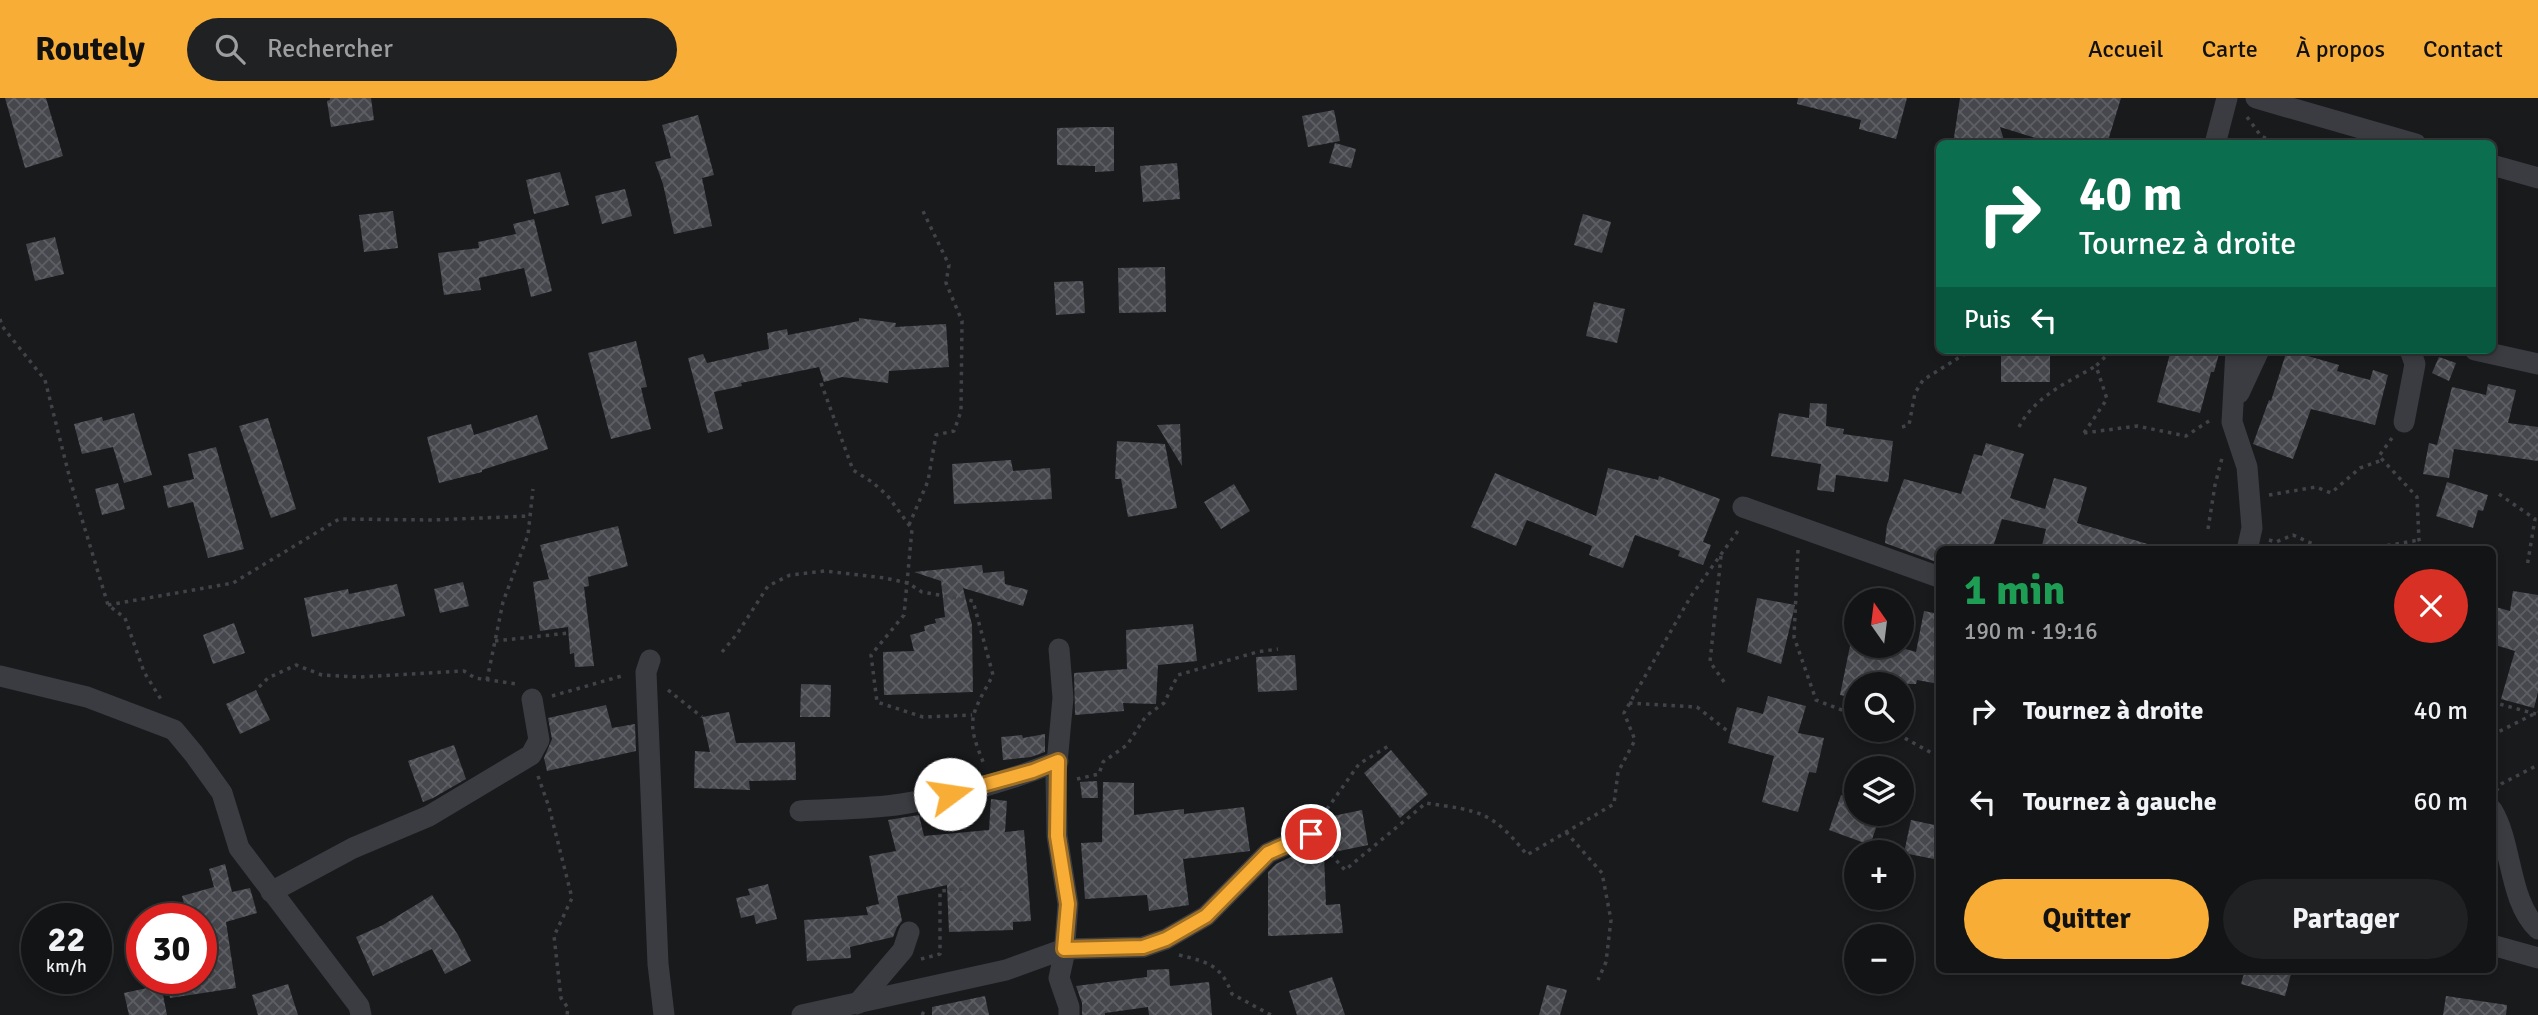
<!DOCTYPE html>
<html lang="fr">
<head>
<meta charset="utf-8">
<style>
	:root { --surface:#131415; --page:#202122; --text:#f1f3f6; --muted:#9d9ea0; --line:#323334; --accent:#f8ad36 }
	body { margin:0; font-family:Signika,sans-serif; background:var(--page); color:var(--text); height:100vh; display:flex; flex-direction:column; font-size:26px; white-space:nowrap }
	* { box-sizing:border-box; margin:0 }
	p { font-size:23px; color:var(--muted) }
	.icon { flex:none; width:38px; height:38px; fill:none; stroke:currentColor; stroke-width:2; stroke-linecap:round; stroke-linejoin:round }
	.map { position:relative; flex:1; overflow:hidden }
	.drawer { position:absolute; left:1936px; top:448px; width:560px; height:427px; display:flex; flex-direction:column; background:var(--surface); border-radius:10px; box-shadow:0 4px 10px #0003,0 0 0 2px var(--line) }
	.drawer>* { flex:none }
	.guide { position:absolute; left:1936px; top:42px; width:560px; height:214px; border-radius:10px; box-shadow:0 4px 10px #0003,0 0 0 2px var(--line); background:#0b6e4f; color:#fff; overflow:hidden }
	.needle { width:46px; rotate:346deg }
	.buttons { position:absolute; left:1844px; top:490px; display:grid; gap:14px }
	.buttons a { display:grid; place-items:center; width:70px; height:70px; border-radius:50%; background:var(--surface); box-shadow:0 4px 10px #0003,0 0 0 2px var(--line); font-size:35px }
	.speed { position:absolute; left:21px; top:805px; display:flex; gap:14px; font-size:35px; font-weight:700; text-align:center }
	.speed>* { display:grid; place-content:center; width:91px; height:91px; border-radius:50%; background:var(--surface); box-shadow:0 4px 10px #0003,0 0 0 2px var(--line); line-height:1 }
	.speed small { font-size:18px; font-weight:400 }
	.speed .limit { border:10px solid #d22; background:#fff; color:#111 }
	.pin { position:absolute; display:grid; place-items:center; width:60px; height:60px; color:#fff; margin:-30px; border:4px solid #fff; border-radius:50%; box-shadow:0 2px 7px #0007 }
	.me { position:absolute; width:77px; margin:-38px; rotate:76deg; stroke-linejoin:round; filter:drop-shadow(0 0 5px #0008) }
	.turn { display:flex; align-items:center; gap:24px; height:147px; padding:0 28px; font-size:32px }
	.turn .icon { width:91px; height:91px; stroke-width:2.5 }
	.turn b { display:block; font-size:49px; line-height:60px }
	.then { display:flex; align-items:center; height:66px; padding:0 28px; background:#0003; gap:14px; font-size:26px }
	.round { display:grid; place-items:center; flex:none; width:74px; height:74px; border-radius:37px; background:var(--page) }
	.headline { display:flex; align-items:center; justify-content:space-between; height:119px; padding:0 28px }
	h1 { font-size:42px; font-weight:700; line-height:52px; color:#1e9e55 }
	.cta { display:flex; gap:14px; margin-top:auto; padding:14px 28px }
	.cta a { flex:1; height:80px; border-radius:42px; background:var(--accent); color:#111; font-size:28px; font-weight:700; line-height:80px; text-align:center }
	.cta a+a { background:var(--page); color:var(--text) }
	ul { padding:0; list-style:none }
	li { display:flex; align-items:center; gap:21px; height:91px; padding:0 28px }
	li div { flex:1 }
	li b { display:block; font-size:26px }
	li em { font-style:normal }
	header { display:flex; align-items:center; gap:42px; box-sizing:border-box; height:98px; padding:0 35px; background:var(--accent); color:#111 }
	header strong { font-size:33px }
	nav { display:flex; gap:38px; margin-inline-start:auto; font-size:24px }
	.search { width:490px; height:63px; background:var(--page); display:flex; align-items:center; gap:18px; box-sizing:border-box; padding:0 24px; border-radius:38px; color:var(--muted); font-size:26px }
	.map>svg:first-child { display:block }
</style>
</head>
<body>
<header>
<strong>Routely</strong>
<div class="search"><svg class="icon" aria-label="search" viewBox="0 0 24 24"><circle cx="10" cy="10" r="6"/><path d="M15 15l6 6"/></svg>Rechercher</div>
<nav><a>Accueil</a><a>Carte</a><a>À propos</a><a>Contact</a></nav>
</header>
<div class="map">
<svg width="2538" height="917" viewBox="0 0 2538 917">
	<defs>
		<pattern id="building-cross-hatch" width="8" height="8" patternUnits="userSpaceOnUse" patternTransform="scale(1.75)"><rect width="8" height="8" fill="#46474c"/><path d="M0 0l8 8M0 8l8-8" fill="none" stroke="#5e5f64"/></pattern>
	</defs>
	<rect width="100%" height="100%" fill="#191a1c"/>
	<g fill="url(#building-cross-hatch)">
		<path d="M 5,0 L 46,0 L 63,58 L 25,70 Z"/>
		<path d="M 330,0 L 371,0 L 374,22 L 331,29 L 327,3 L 330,2 Z"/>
		<path d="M 1798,0 L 1907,0 L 1896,41 L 1859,31 L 1861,22 L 1797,6 Z"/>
		<path d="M 1960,0 L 2121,0 L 2107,46 L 2055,46 L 2000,29 L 2005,46 L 1953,46 Z"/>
		<path d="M 1334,12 L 1340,43 L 1308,49 L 1302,18 Z"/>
		<path d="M 698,17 L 714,77 L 702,80 L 712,128 L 674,136 L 663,86 L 655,64 L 671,60 L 662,27 Z"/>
		<path d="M 1094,29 L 1114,29 L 1114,73 L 1095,74 L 1095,68 L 1057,67 L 1057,30 Z"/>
		<path d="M 1335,45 L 1356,51 L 1351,70 L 1329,65 Z"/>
		<path d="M 1177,65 L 1180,101 L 1143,104 L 1140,68 Z"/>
		<path d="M 560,74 L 569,107 L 534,116 L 526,82 Z"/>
		<path d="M 625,91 L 632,118 L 602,126 L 595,98 Z"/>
		<path d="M 393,113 L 398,150 L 364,154 L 359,117 Z"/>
		<path d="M 1583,116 L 1611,124 L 1602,155 L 1574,147 Z"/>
		<path d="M 534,121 L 552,193 L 531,199 L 524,170 L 479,180 L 481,192 L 444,197 L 438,155 L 479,150 L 478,144 L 516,136 L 513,126 Z"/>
		<path d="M 55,139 L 64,176 L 35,183 L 26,146 Z"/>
		<path d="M 1165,169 L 1166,214 L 1119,215 L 1118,170 Z"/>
		<path d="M 1083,183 L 1085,215 L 1056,217 L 1054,184 Z"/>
		<path d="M 1594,204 L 1625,211 L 1617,245 L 1586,238 Z"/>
		<path d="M 859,220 L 896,225 L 895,229 L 946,226 L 949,269 L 889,273 L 888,285 L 842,279 L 824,284 L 819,269 L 741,285 L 742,288 L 714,294 L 723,331 L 708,335 L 688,260 L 703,256 L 707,265 L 751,255 L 769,251 L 767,235 L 787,231 L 788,237 L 859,223 Z"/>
		<path d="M 636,243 L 647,289 L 641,290 L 651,331 L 611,341 L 588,255 Z"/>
		<rect x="2001" y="252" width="49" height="32"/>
		<path d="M 2171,252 L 2220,252 L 2214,274 L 2211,274 L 2200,315 L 2157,304 Z"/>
		<path d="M 2287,252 L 2339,267 L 2337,273 L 2370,282 L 2373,272 L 2388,277 L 2375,327 L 2311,311 L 2293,361 L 2253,346 L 2269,302 L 2271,303 Z"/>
		<path d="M 2439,259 L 2456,265 L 2449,283 L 2432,275 Z"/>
		<path d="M 2488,286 L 2516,292 L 2508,325 L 2538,329 L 2538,363 L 2454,351 L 2449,380 L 2423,376 L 2429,345 L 2437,347 L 2452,289 L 2486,297 Z"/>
		<path d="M 1810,305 L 1827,306 L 1826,328 L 1844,331 L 1843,336 L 1893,343 L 1888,384 L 1836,377 L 1834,394 L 1817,392 L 1821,366 L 1771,358 L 1779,315 L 1809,320 Z"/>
		<path d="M 134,315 L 152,377 L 124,385 L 113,349 L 82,356 L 74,326 L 102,319 L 103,323 Z"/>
		<path d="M 537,317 L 548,351 L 482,372 L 482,374 L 439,385 L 427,339 L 471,326 L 474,337 Z"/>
		<path d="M 268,320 L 296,411 L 271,420 L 239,328 Z"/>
		<path d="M 1180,326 L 1182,368 L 1157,327 Z"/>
		<path d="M 1117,343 L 1165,346 L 1177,410 L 1128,419 L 1121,381 L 1115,381 Z"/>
		<path d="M 1986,345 L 2024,356 L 2010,400 L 2045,411 L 2054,380 L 2087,389 L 2077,425 L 2151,447 L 2151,452 L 2041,452 L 2046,431 L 2002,421 L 1992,452 L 1939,452 L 1939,465 L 1885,445 L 1887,427 L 1904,381 L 1961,396 L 1974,356 L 1982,358 Z"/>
		<path d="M 216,349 L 244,451 L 208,460 L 193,404 L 168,410 L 163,388 L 194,381 L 188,356 Z"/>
		<path d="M 1011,362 L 1013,373 L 1050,370 L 1052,401 L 954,406 L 952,366 Z"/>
		<path d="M 1608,370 L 1658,382 L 1659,378 L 1720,401 L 1703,444 L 1711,447 L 1703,467 L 1678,458 L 1680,453 L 1635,437 L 1623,470 L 1589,457 L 1592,448 L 1527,422 L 1516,448 L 1471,429 L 1495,375 L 1596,418 Z"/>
		<path d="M 2447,384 L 2488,397 L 2483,413 L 2478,412 L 2473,430 L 2436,418 Z"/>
		<path d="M 118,385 L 125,411 L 102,417 L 95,391 Z"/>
		<path d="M 1234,386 L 1250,413 L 1221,431 L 1204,404 Z"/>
		<path d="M 618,428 L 628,468 L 588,479 L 589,488 L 584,489 L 594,568 L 575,569 L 574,555 L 570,556 L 568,529 L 540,533 L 533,484 L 549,481 L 540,447 Z"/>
		<path d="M 982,467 L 983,475 L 1004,473 L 1005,486 L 1028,492 L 1023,508 L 963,490 L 972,527 L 973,594 L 884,597 L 883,554 L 914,553 L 910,537 L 925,533 L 924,528 L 936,525 L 935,521 L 945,519 L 941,483 L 914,474 Z"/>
		<path d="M 463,484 L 469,508 L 440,515 L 434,491 Z"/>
		<path d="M 397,486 L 405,518 L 312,539 L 304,500 L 348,491 L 349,496 Z"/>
		<path d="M 2513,493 L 2538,497 L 2538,594 L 2534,610 L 2501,601 L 2515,553 L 2492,546 L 2492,508 L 2510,513 Z"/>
		<path d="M 1757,500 L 1795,507 L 1781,566 L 1747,554 Z"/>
		<path d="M 1924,513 L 1939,516 L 1934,549 L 1939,550 L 1939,586 L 1917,582 L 1916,586 L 1883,586 L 1860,580 L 1857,586 L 1856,600 L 1840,597 L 1850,548 L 1895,548 L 1916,554 Z"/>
		<path d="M 234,525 L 245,555 L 213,566 L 203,537 Z"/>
		<path d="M 1193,526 L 1197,563 L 1158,567 L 1156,606 L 1123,605 L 1124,613 L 1075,617 L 1074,575 L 1127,571 L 1126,532 Z"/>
		<path d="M 1295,557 L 1297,592 L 1258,594 L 1256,559 Z"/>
		<path d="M 801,586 L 831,587 L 830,619 L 800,619 Z"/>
		<path d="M 256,592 L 270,622 L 240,636 L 226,606 Z"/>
		<path d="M 1768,598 L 1806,608 L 1798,635 L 1824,640 L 1816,675 L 1809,674 L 1798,714 L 1762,704 L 1774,658 L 1728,645 L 1737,609 L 1763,616 Z"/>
		<path d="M 606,607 L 612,630 L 635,626 L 636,653 L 547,673 L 544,660 L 552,641 L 548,620 Z"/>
		<path d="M 729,614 L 736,645 L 795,644 L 796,682 L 749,683 L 750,692 L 694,690 L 695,653 L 710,654 L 702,619 Z"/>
		<path d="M 1045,636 L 1045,654 L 1031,659 L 1003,662 L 1001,639 L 1022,637 L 1023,640 Z"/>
		<path d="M 454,647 L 466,681 L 433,700 L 423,704 L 408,663 Z"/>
		<path d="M 1391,652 L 1428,696 L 1400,720 L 1364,675 Z"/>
		<path d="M 1097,683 L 1098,700 L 1082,700 L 1080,684 Z"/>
		<path d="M 1103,684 L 1134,685 L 1134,717 L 1184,711 L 1184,716 L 1244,709 L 1250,753 L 1183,761 L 1189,807 L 1149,813 L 1147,797 L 1085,801 L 1081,745 L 1102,744 Z"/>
		<path d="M 1841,697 L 1857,702 L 1857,716 L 1881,716 L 1870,747 L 1829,732 Z"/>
		<path d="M 991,701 L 1007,703 L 1005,734 L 1024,732 L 1031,823 L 1013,824 L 1013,832 L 949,834 L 947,787 L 897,798 L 902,823 L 897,829 L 893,839 L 850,849 L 851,860 L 807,863 L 804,822 L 868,817 L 866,809 L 879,806 L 869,758 L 896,753 L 888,722 L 919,717 L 924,738 L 989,732 Z"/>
		<path d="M 1362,712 L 1368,747 L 1334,754 L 1328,719 Z"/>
		<path d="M 1911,722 L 1939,728 L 1939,762 L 1904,755 Z"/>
		<path d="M 1295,757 L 1324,757 L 1326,807 L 1340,806 L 1343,835 L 1268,838 L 1268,774 L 1276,766 Z"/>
		<path d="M 225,766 L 232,794 L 250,790 L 257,815 L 226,824 L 236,890 L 170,900 L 166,880 L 201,880 L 201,821 L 188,821 L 182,798 L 214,789 L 209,771 Z"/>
		<path d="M 768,786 L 777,821 L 756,826 L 754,817 L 741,820 L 736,800 L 750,797 L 748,791 Z"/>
		<path d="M 432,797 L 458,837 L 471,863 L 445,876 L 432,851 L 373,878 L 356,839 L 383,827 Z"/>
		<path d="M 1169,871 L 1170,888 L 1209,884 L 1212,917 L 1149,917 L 1148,909 L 1105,915 L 1105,917 L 1082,917 L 1082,905 L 1076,888 L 1147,879 L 1147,872 Z"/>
		<path d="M 2245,872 L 2292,872 L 2285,898 L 2241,886 Z"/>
		<path d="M 1332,879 L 1345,917 L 1297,917 L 1289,893 Z"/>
		<path d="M 288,886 L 298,917 L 258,917 L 252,897 Z"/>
		<path d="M 161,887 L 167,917 L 129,917 L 124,895 Z"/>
		<path d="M 1547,887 L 1567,892 L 1560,917 L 1539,917 Z"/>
		<path d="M 985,898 L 989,917 L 932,917 L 932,909 Z"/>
		<path d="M 2446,898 L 2507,907 L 2506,917 L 2443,917 Z"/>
	</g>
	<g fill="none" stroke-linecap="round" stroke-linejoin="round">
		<g stroke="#404348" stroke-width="3.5" stroke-dasharray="3.5 5" stroke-linecap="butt">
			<path d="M 2247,19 L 2261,38 L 2277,46"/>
			<path d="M 2016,46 L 2016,43"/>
			<path d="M 0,221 L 2,228 L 45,282 L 71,385 L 108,507 L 125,520 L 144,574 L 162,603"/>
			<path d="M 821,285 L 853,372 L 872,384 L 887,397 L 912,431 L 904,517 L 871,557 L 877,604 L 923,619 L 972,617"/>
			<path d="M 1902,329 L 1909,327 L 1915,295 L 1923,282 L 1971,252"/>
			<path d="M 2019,329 C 2034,299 2068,284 2096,268"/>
			<path d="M 2084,335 L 2137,328 L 2186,338 L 2212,321"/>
			<path d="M 2084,335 L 2107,301 L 2096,268 L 2112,252"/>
			<path d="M 2392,340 L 2379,358 L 2417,399 L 2419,442 L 2422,452"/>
			<path d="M 2499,396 L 2535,421 L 2527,469"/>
			<path d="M 2269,397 L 2316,389 L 2331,395 L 2360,370 L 2382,362"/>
			<path d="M 909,427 L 928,383 L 936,337 L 954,333 L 961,313 L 962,223 L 946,185 L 949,167 L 921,109"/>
			<path d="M 2208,431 L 2215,387 L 2222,360"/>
			<path d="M 2269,442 L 2276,444 L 2293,437 L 2326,452"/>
			<path d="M 1798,452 L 1794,539 L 1816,602 L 1857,618"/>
			<path d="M 2362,452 L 2419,442"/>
			<path d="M 1721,458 L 1710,564 L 1727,588"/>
			<path d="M 108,507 L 233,485 L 339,421 L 432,422 L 530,418"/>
			<path d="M 495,543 L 569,535"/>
			<path d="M 722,554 L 737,536 L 768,488 L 790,477 L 825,473 L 885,480 L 908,485 L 922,494 L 973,503 L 993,577 C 971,618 965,621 984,666"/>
			<path d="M 487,582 L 503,504 L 528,437 L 533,391"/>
			<path d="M 259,589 L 268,580 L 296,567 L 322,577 L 359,579 L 464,573 L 475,580 L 517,586"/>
			<path d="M 668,592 L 702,619"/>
			<path d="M 552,598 L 625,577"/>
			<path d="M 2492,604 L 2536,616"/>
			<path d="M 1629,605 L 1697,609 L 1730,635"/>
			<path d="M 1890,632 L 1939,659"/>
			<path d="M 2492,637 L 2538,614"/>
			<path d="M 538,678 L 549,709 L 572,800 L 554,838 L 561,900 L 568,910 L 567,917"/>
			<path d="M 1077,681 L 1099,676 L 1103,664 L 1127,647 L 1146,618 L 1164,605 L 1178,577 L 1257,554 L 1278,551"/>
			<path d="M 2496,693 L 2501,686 L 2538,667"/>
			<path d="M 1322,718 L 1359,666 L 1390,647"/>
			<path d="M 1566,734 L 1602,775 L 1611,822 L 1606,864 L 1598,882"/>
			<path d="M 1325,750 L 1345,772 L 1426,705 C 1480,713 1492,713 1527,757 L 1614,706 L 1618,674 L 1635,642 L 1624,615 L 1691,498 L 1740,430"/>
			<path d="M 1179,857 C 1208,864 1221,867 1232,896 L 1271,917"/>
			<path d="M 921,861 L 940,856 L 940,793 L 977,790"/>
			<path d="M 922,917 L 926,910"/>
		</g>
		<g stroke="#3a3c41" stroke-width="21">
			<path d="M 2256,0 L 2416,46"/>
			<path d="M 2215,46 L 2227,0"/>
			<path d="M 2492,67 L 2538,80"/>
			<path d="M 2236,252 L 2232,324 L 2247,369 L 2252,430 L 2247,452"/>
			<path d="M 2475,252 L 2538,266"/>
			<path d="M 2239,295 L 2259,252"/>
			<path d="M 2404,324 L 2415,266 L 2410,252"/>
			<path d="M 1743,409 L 1939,479"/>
			<path d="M 1059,551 L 1063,600 L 1056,676 L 1057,738 L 1068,806 L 1064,857 L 1059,880 L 1069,909 L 1069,917"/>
			<path d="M 650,562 L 646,574 L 658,866 L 664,917"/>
			<path d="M 0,578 L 87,599 L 174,632 L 194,656 L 222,695 L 239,750 L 359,908 L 361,917"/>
			<path d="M 2492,712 C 2513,747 2508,802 2538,831"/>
			<path d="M 800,713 C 833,711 869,711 902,706 C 955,698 1009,683 1058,663"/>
			<path d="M 271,794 L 353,750 L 429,718 L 531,657 L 539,642 L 532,601"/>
			<path d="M 2492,847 L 2538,860"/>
			<path d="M 857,906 L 903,852 L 909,834"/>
			<path d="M 802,917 L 1006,872 L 1064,851 L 1143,849 L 1166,841 L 1206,818 L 1268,755 L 1311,736"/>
		</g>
	</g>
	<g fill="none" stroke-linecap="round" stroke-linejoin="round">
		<defs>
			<path id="route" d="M 950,696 L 1033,673 L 1058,663 L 1057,738 L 1068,806 L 1064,851 L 1143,849 L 1166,841 L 1206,818 L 1268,755 L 1311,736"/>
		</defs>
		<use href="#route" stroke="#a17023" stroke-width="18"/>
		<use href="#route" stroke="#f8ad36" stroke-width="12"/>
	</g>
</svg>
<div class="buttons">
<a><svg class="needle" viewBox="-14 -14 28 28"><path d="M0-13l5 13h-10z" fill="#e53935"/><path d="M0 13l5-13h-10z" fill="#9d9ea0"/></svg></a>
<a><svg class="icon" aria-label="search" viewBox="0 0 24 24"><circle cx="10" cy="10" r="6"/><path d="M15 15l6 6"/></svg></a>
<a><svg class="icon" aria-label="layers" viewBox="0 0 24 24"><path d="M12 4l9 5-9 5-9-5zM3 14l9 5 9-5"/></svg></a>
<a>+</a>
<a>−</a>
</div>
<div class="speed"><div>22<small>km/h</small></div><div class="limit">30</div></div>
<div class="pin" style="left:1311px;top:736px;background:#d93025"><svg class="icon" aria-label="arrive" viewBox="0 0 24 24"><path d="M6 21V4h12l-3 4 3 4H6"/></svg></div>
<svg class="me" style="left:950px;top:696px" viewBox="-20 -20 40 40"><circle r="19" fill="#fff"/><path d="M0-13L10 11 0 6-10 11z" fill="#f8ad36"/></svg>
<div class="guide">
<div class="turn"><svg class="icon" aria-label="right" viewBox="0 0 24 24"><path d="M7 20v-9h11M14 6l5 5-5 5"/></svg><div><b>40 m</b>Tournez à droite</div></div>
<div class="then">Puis<svg class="icon" aria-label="left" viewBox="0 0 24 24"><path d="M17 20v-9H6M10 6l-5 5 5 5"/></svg></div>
</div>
<section class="drawer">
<div class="headline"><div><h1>1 min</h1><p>190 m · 19:16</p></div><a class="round" style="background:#d93025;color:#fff"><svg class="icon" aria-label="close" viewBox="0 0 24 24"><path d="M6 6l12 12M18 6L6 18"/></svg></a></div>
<ul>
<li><svg class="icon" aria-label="right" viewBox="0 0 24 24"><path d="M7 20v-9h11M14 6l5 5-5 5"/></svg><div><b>Tournez à droite</b></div><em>40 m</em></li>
<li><svg class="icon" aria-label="left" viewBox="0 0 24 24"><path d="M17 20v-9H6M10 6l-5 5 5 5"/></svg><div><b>Tournez à gauche</b></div><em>60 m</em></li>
</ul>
<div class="cta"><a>Quitter</a><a>Partager</a></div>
</section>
</div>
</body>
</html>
